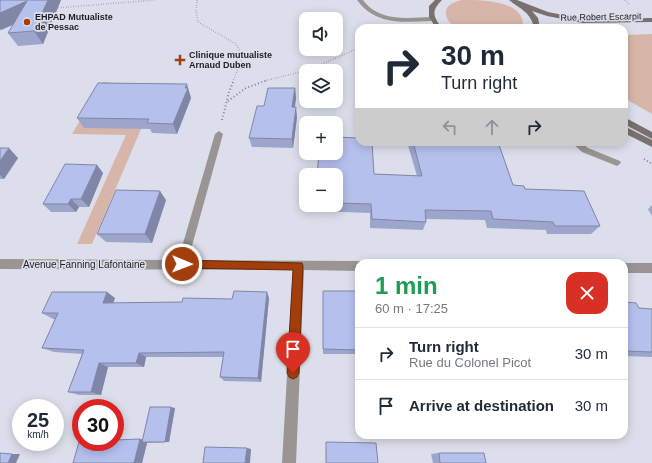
<!DOCTYPE html>
<html lang="en">
<head>
<meta charset="utf-8">
<style>
	:root { --surface:#fff; --page:#f6f6f7; --text:#1f2937; --muted:#747a83; --line:#e0e1e3 }
	body { margin:0; font-family:Arial,sans-serif; background:var(--page); color:var(--text); height:100vh; display:flex; flex-direction:column; font-size:15px; white-space:nowrap }
	* { box-sizing:border-box; margin:0 }
	p { font-size:13px; color:var(--muted) }
	.icon { flex:none; width:22px; height:22px; fill:none; stroke:currentColor; stroke-width:2; stroke-linecap:round; stroke-linejoin:round }
	.map { position:relative; flex:1; overflow:hidden }
	.panel { position:absolute; left:355px; top:259px; width:273px; height:180px; display:flex; flex-direction:column; background:var(--surface); border-radius:12px; box-shadow:0 2px 10px #0003 }
	.panel>* { flex:none }
	.top-card { position:absolute; left:355px; top:24px; width:273px; height:122px; border-radius:12px; box-shadow:0 2px 10px #0003; background:#fff; color:var(--text); overflow:hidden }
	.tools { position:absolute; left:299px; top:12px; display:grid; gap:8px }
	.tools a { display:grid; place-items:center; width:44px; height:44px; border-radius:8px; background:var(--surface); box-shadow:0 2px 10px #0003; font-size:20px }
	.speed { position:absolute; left:12px; top:399px; display:flex; gap:8px; font-size:20px; font-weight:700; text-align:center }
	.speed>* { display:grid; place-content:center; width:52px; height:52px; border-radius:50%; background:var(--surface); box-shadow:0 2px 10px #0003; line-height:1 }
	.speed small { font-size:10px; font-weight:400 }
	.speed .limit { border:6px solid #d22; background:#fff; color:#111 }
	.pin { position:absolute; display:grid; place-items:center; width:34px; height:34px; color:#fff; margin:-41px -17px; border-radius:50% 50% 50% 0; rotate:-45deg; box-shadow:0 0 4px #0007 }
	.pin .icon { rotate:45deg }
	.me { position:absolute; width:44px; margin:-22px; rotate:91deg; stroke-linejoin:round; filter:drop-shadow(0 0 3px #0008) }
	.turn { display:flex; align-items:center; gap:14px; height:84px; padding:0 20px; font-size:18px }
	.turn .icon { width:52px; height:52px; stroke-width:2.5 }
	.turn b { display:block; font-size:28px; line-height:34px }
	.lanes { display:flex; align-items:center; height:38px; padding:0 20px; background:#0003; justify-content:center; gap:20px; direction:ltr }
	.lanes .off { opacity:.35 }
	.round { display:grid; place-items:center; flex:none; width:42px; height:42px; border-radius:12px; background:var(--page) }
	.headline { display:flex; align-items:center; justify-content:space-between; height:68px; padding:0 20px }
	h1 { font-size:24px; font-weight:800; line-height:30px; color:#1e9e55 }
	ul { padding:0; list-style:none }
	li { display:flex; align-items:center; gap:12px; height:52px; padding:0 20px; border-top:1px solid var(--line) }
	li div { flex:1 }
	li b { display:block; font-size:15px }
	li em { font-style:normal }
	.map>svg:first-child { display:block }
</style>
</head>
<body>
<div class="map">
<svg width="652" height="463" viewBox="0 0 652 463">
	<rect width="100%" height="100%" fill="#dcdfeb"/>
	<g fill="#d7b6a9">
		<path d="M 462,0 C 481,0 524,0 523,26 L 521,28 L 456,28 C 441,17 442,4 462,0 Z"/>
		<path d="M 652,34 L 652,114 L 624,98 L 624,35 Z"/>
		<path d="M 103,82 L 159,87 L 92,244 L 77,244 L 126,135 L 72,134 Z"/>
	</g>
	<g fill="none" stroke-linecap="round" stroke-linejoin="round">
		<g stroke="#81838b" stroke-width="1.5" stroke-dasharray="0.5 2" stroke-linecap="butt">
			<path d="M 197,0 L 196,12 L 198,22 L 236,44 L 243,57 L 233,81"/>
			<path d="M 625,0 L 630,5"/>
			<path d="M 56,8 L 155,0"/>
			<path d="M 264,81 L 308,70 L 359,48"/>
		</g>
		<g stroke="#81838b" stroke-width="2" stroke-dasharray="1 2.5" stroke-linecap="butt">
			<path d="M 228,101 L 246,88 L 268,80"/>
			<path d="M 222,120 L 229,92 L 234,80"/>
			<path d="M 644,159 L 652,164"/>
		</g>
		<g fill="#9a9592" fill-rule="evenodd">
			<path d="M 357,0 L 363,0 C 379,22 407,18 432,17 L 435,19 L 432,21 C 404,22 376,26 357,0 Z"/>
			<path d="M 219,131 L 223,134 L 187,264 L 186,267 L 182,269 L 178,267 L 177,264 L 215,134 Z"/>
			<path d="M 571,142 L 581,142 L 588,148 L 620,161 L 621,163 L 617,166 L 582,152 Z"/>
		</g>
		<g fill="#9a9592" fill-rule="evenodd">
			<path d="M 0,259 L 359,261 L 363,263 L 359,263 L 359,271 L 304,270 L 296,463 L 282,463 L 293,270 L 0,269 Z"/>
			<rect x="624" y="263" width="28" height="10"/>
		</g>
		<g fill="#79716d" fill-rule="evenodd">
			<path d="M 435,0 L 442,0 C 431,11 433,16 442,28 L 436,28 L 429,17 L 429,6 Z"/>
			<path d="M 509,0 L 517,0 L 548,12 L 583,19 L 652,18 L 652,22 L 583,23 L 547,16 L 532,11 L 538,18 L 540,28 L 534,28 C 531,12 520,9 509,0 Z"/>
			<path d="M 582,24 L 585,26 L 584,27 L 547,28 L 550,26 Z"/>
			<path d="M 624,117 L 652,132 L 652,139 L 624,124 Z"/>
			<path d="M 624,126 L 652,140 L 652,147 L 624,133 Z"/>
		</g>
	</g>
	<g fill="#9ca5cc">
		<path d="M 0,0 L 61,0 L 43,44 L 18,46 L 8,33 L 13,25 L 1,30 L 0,29 Z"/>
		<path d="M 295,88 L 296,98 L 295,107 L 297,117 L 293,148 L 252,147 L 249,138 L 264,106 Z"/>
		<path d="M 190,94 L 191,98 L 177,134 L 152,133 L 150,129 L 84,128 L 77,118 Z"/>
		<path d="M 407,142 L 498,142 L 513,185 L 525,189 L 600,226 L 591,234 L 547,234 L 546,230 L 487,228 L 485,220 L 426,219 L 426,222 L 423,230 L 370,228 L 370,213 L 316,211 L 315,205 L 336,205 L 336,175 L 374,174 L 417,176 Z"/>
		<path d="M 0,148 L 18,158 L 4,179 L 0,179 Z"/>
		<path d="M 97,165 L 103,173 L 89,207 L 79,207 L 76,212 L 51,212 L 43,204 Z"/>
		<path d="M 166,200 L 152,243 L 106,242 L 97,234 Z"/>
		<path d="M 652,205 L 652,216 L 648,209 Z"/>
		<rect x="323" y="291" width="36" height="63"/>
		<path d="M 115,298 L 113,303 L 182,302 L 232,299 L 269,298 L 261,382 L 224,381 L 220,377 L 223,357 L 146,357 L 144,367 L 108,367 L 101,395 L 79,395 L 68,392 L 82,354 L 54,352 L 42,348 L 55,319 L 53,319 L 42,313 Z"/>
		<path d="M 624,302 L 639,308 L 652,309 L 652,357 L 624,356 Z"/>
		<path d="M 175,408 L 169,442 L 147,443 L 142,463 L 73,463 L 140,439 L 143,440 Z"/>
		<path d="M 439,453 L 486,463 L 433,463 L 431,454 Z"/>
	</g>
	<g fill="#7f86a6">
		<path d="M 48,0 L 61,0 L 43,44 L 34,31 Z"/>
		<path d="M 27,1 L 35,14 L 1,30 L 0,29 L 0,13 Z"/>
		<path d="M 187,84 L 191,98 L 177,134 L 173,124 Z"/>
		<path d="M 295,88 L 296,98 L 293,117 L 292,107 Z"/>
		<path d="M 296,107 L 297,117 L 293,148 L 292,139 Z"/>
		<path d="M 9,148 L 18,158 L 4,179 L 0,175 L 0,161 Z"/>
		<path d="M 97,165 L 103,173 L 89,207 L 81,199 Z"/>
		<path d="M 160,191 L 166,200 L 152,243 L 145,234 Z"/>
		<path d="M 71,199 L 79,207 L 76,212 L 68,204 Z"/>
		<path d="M 107,292 L 115,298 L 111,309 L 103,303 Z"/>
		<path d="M 267,292 L 269,298 L 261,382 L 258,378 Z"/>
		<path d="M 139,353 L 146,357 L 144,367 L 136,363 Z"/>
		<path d="M 99,363 L 108,367 L 101,395 L 91,392 Z"/>
		<path d="M 171,407 L 175,408 L 169,442 L 165,442 Z"/>
		<path d="M 140,439 L 148,440 L 142,442 L 147,443 L 142,463 L 134,463 Z"/>
		<path d="M 247,448 L 251,449 L 250,463 L 245,463 Z"/>
		<path d="M 12,454 L 20,454 L 16,463 L 8,463 Z"/>
	</g>
	<g fill="#b5c0ed" stroke="#7f86a6">
		<path d="M 0,0 L 48,0 L 34,31 L 8,33 L 27,1 L 0,13 Z"/>
		<path d="M 98,83 L 187,84 L 185,88 L 188,88 L 173,124 L 147,123 L 149,119 L 77,118 Z"/>
		<path d="M 268,88 L 295,88 L 292,107 L 296,107 L 292,139 L 249,138 L 257,106 L 264,106 Z"/>
		<path d="M 336,137 L 359,138 L 359,142 L 372,142 L 374,174 L 422,176 L 413,142 L 498,142 L 513,185 L 524,186 L 525,189 L 584,191 L 600,226 L 555,226 L 553,222 L 493,219 L 491,211 L 425,210 L 426,222 L 372,219 L 371,204 L 336,203 L 336,175 L 317,175 L 319,153 L 336,153 Z"/>
		<path d="M 0,148 L 9,148 L 0,161 Z"/>
		<path d="M 65,164 L 97,165 L 81,199 L 71,199 L 68,204 L 43,204 Z"/>
		<path d="M 116,190 L 160,191 L 145,234 L 97,234 Z"/>
		<path d="M 234,291 L 267,292 L 258,378 L 220,377 L 224,352 L 139,353 L 136,363 L 99,363 L 91,392 L 68,392 L 84,350 L 42,348 L 58,313 L 42,313 L 52,292 L 107,292 L 103,303 L 182,302 L 183,298 L 232,299 Z"/>
		<path d="M 323,291 L 359,291 L 359,350 L 323,349 Z"/>
		<path d="M 624,302 L 636,303 L 639,308 L 652,309 L 652,352 L 624,351 Z"/>
		<path d="M 150,407 L 171,407 L 165,442 L 142,442 Z"/>
		<path d="M 140,439 L 134,463 L 73,463 L 79,442 L 115,442 L 115,440 Z"/>
		<path d="M 326,442 L 376,443 L 378,463 L 326,463 Z"/>
		<path d="M 205,447 L 247,448 L 245,463 L 203,463 Z"/>
		<path d="M 0,453 L 12,454 L 8,463 L 0,463 Z"/>
		<path d="M 439,453 L 484,453 L 486,463 L 440,463 Z"/>
	</g>
	<path fill="#a23d0c" stroke="#692808" d="M 182,260 L 302,263 L 303,266 L 299,373 L 297,377 L 293,379 L 289,377 L 287,373 L 293,270 L 182,268 L 178,267 L 177,264 L 178,261 Z"/>
	<g fill="#a23d0c" stroke="#dcdfeb" stroke-width="1.5">
		<circle cx="27" cy="22" r="4"/>
		<path d="M178 54h4v4h4v4h-4v4h-4v-4h-4v-4h4z"/>
	</g>
	<g text-anchor="middle" stroke-width="3.5" stroke-linejoin="round" paint-order="stroke">
		<g font-size="9" font-weight="bold" fill="#1d1e22" stroke="#dcdfeb" text-anchor="start">
			<text x="35" y="20">EHPAD Mutualiste<tspan x="35" dy="10">de Pessac</tspan></text>
			<text x="189" y="58">Clinique mutualiste<tspan x="189" dy="10">Arnaud Duben</tspan></text>
		</g>
		<g font-size="9" fill="#1d1e22" stroke="#dcdfeb">
			<text transform="translate(601 17) rotate(-1)" y="3">Rue Robert Escarpit</text>
		</g>
		<g font-size="10" fill="#1d1e22" stroke="#dcdfeb">
			<text x="84" y="268">Avenue Fanning Lafontaine</text>
		</g>
	</g>
</svg>
<div class="tools">
<a><svg class="icon" aria-label="sound" viewBox="0 0 24 24"><path d="M4 9h4l5-4v14l-5-4H4zM17 9q2 3 0 6"/></svg></a>
<a><svg class="icon" aria-label="layers" viewBox="0 0 24 24"><path d="M12 4l9 5-9 5-9-5zM3 14l9 5 9-5"/></svg></a>
<a>+</a>
<a>−</a>
</div>
<div class="speed"><div>25<small>km/h</small></div><div class="limit">30</div></div>
<div class="pin" style="left:293px;top:373px;background:#d93025"><svg class="icon" aria-label="arrive" viewBox="0 0 24 24"><path d="M6 21V4h12l-3 4 3 4H6"/></svg></div>
<svg class="me" style="left:182px;top:264px" viewBox="-20 -20 40 40"><circle r="17" fill="#a23d0c" stroke="#fff" stroke-width="3"/><path d="M0-11L8 9 0 5-8 9z" fill="#fff"/></svg>
<div class="top-card">
<div class="turn"><svg class="icon" aria-label="right" viewBox="0 0 24 24"><path d="M7 20v-9h11M14 6l5 5-5 5"/></svg><div><b>30 m</b>Turn right</div></div>
<div class="lanes"><svg class="icon off" aria-label="left" viewBox="0 0 24 24"><path d="M17 20v-9H6M10 6l-5 5 5 5"/></svg><svg class="icon off" aria-label="ahead" viewBox="0 0 24 24"><path d="M12 20V5M6 11l6-6 6 6"/></svg><svg class="icon" aria-label="right" viewBox="0 0 24 24"><path d="M7 20v-9h11M14 6l5 5-5 5"/></svg></div>
</div>
<section class="panel">
<div class="headline"><div><h1>1 min</h1><p>60 m · 17:25</p></div><a class="round" style="background:#d93025;color:#fff"><svg class="icon" aria-label="close" viewBox="0 0 24 24"><path d="M6 6l12 12M18 6L6 18"/></svg></a></div>
<ul>
<li><svg class="icon" aria-label="right" viewBox="0 0 24 24"><path d="M7 20v-9h11M14 6l5 5-5 5"/></svg><div><b>Turn right</b><p>Rue du Colonel Picot</p></div><em>30 m</em></li>
<li><svg class="icon" aria-label="arrive" viewBox="0 0 24 24"><path d="M6 21V4h12l-3 4 3 4H6"/></svg><div><b>Arrive at destination</b></div><em>30 m</em></li>
</ul>
</section>
</div>
</body>
</html>
